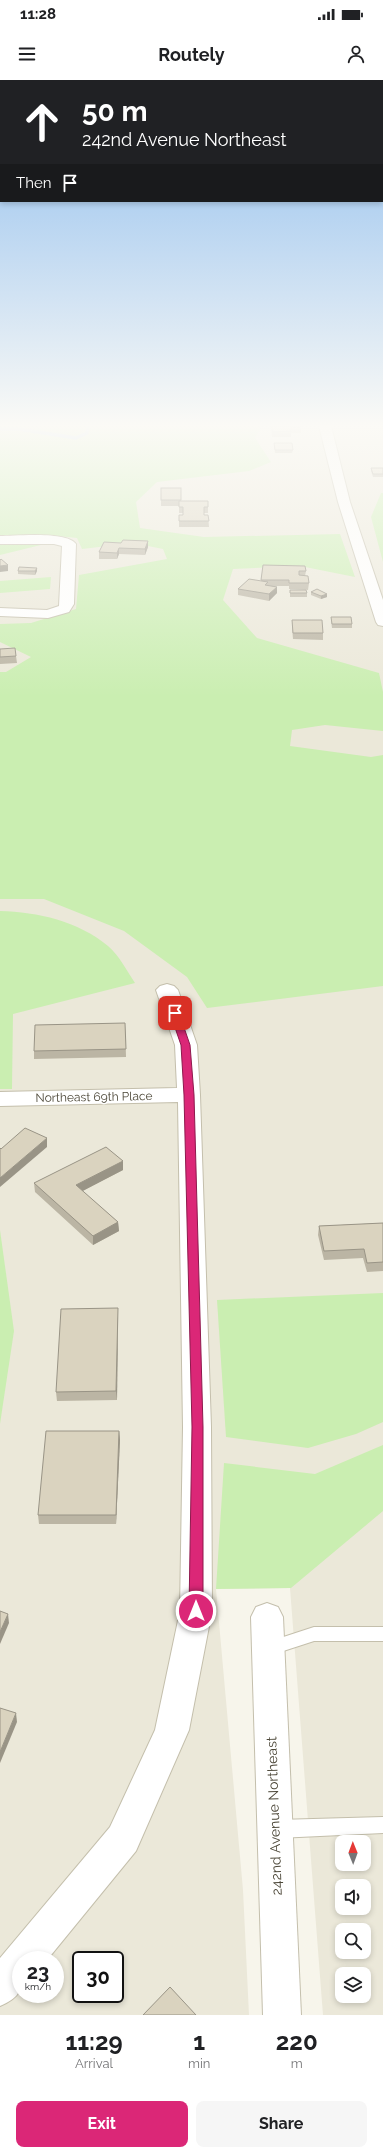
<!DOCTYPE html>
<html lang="en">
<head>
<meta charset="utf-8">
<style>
	:root { --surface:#fff; --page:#f6f6f6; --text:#202124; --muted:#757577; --accent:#db2777 }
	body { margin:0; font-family:Raleway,sans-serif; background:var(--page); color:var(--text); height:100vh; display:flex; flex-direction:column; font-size:15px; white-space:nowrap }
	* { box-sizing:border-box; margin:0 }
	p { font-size:13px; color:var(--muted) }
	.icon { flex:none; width:22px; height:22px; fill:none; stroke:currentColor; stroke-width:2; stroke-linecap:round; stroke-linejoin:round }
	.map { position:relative; height:1935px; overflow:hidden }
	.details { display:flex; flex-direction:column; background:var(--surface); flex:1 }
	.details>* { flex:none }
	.banner { position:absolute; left:0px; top:0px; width:383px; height:122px; box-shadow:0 2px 6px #0003; background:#202124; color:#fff; overflow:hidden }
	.needle { width:26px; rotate:359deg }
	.tools { position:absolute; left:335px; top:1755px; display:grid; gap:8px }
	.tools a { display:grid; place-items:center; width:36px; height:36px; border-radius:8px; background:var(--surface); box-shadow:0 2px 6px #0003; font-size:20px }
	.speed { position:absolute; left:12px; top:1871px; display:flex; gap:8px; font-size:20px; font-weight:700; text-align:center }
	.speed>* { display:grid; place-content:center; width:52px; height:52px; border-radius:50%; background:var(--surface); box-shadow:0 2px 6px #0003; line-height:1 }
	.speed small { font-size:10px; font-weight:400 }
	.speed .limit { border:2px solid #111; border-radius:6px; background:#fff; color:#111 }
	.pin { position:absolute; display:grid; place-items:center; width:34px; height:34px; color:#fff; margin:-17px; border-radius:8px; box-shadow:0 2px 6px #0006 }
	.me { position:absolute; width:44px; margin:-22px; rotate:0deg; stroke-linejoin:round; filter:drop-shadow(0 0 3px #0008) }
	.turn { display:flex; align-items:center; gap:14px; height:84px; padding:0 16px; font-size:18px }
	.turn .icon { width:52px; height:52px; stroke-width:2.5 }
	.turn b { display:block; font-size:28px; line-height:34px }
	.then { display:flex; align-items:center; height:38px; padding:0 16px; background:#0003; gap:8px; font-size:15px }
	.eta { display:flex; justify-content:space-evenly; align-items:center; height:68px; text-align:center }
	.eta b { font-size:24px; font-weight:700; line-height:28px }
	.cta { display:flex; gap:8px; margin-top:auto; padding:8px 16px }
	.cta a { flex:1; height:46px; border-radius:8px; background:var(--accent); color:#fff; font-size:16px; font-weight:700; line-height:46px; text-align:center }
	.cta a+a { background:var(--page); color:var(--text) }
	.status { display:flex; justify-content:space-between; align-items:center; height:28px; padding:0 20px; background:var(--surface); direction:ltr }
	.status svg { height:11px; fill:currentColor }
	header { display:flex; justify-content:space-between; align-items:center; height:52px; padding:0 16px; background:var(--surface); font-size:18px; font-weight:700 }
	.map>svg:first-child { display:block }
</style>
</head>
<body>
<div class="status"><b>11:28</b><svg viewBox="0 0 49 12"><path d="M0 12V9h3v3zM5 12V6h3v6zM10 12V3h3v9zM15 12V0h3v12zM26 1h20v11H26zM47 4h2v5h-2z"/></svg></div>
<header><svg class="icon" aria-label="menu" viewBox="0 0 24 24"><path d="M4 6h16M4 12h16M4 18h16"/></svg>Routely<svg class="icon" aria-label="person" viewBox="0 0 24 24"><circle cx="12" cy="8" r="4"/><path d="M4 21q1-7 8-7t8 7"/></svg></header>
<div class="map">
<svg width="383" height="1935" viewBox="0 0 383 1935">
	<rect width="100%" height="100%" fill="#f7f5eb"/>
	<path fill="#ebe8d9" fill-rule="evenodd" d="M 0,346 L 383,346 L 383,1935 L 323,1935 L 290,1508 L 216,1509 L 243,1810 L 249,1935 L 0,1935 ZM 342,1762 L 364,1762 L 364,1784 L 342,1784 ZM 342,1806 L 364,1806 L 364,1828 L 342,1828 ZM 342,1850 L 364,1850 L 364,1872 L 342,1872 ZM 21,1880 L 55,1880 L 55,1914 L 21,1914 ZM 81,1880 L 115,1880 L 115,1914 L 81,1914 ZM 342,1894 L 364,1894 L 364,1916 L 342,1916 Z"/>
	<g fill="#caeeb1">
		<path d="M 0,346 L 262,346 L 255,358 L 271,382 L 249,391 L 157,402 L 136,422 L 140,448 L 204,457 L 340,454 L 355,497 L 300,486 L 233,489 L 223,520 L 257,558 L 379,593 L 383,612 L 383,651 L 325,645 L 292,650 L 290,666 L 371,677 L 383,675 L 383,906 L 207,928 L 187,897 L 124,851 L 44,819 L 0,819 L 0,592 L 6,592 L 31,577 L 0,562 L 0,544 L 31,543 L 76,529 L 79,495 L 167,479 L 163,469 L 133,463 L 82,469 L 77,458 L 58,456 L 0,456 Z"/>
		<path d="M 381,413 L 383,413 L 383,482 L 371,437 Z"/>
		<path d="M 0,463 L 49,463 L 0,475 Z"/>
		<path d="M 51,497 L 50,509 L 0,513 L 0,501 Z"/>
		<path d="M 0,831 C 38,832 78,841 108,866 C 119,875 127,891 135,903 L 13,934 L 12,1009 L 0,1009 Z"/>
		<path d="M 0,1150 L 14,1251 L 0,1344 Z"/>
		<path d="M 383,1213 L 383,1342 L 356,1354 L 308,1368 L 226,1357 L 217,1220 Z"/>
		<path d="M 383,1365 L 383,1431 L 291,1508 L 216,1509 L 224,1383 L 315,1394 Z"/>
	</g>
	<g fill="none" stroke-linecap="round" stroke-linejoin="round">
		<path stroke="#a3c9f8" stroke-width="3.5" d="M 0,349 L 19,349 L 76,358 L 87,353 L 88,346"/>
		<defs>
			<g id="service">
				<path d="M 314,1547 L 383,1547 L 383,1561 L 314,1561 L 271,1575 L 265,1573 L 263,1568 L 265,1563 Z"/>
				<path d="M 383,1737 L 383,1753 L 278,1758 L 272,1755 L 269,1749 L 272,1743 L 278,1740 Z"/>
			</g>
			<g id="minor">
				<path d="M 319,346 L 331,346 L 350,422 L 383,520 L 383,546 L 378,545 L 376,542 L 338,422 Z"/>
				<path d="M 0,456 C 15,456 67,451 76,464 L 74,524 L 69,532 L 48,538 L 0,536 L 0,528 L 47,530 L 59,526 L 62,466 L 54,464 L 0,464 Z"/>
				<path d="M 167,904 L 174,906 L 178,910 L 197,965 L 200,1015 L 211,1347 L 212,1531 L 189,1650 L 136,1771 L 47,1880 L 21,1880 C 21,1905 26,1915 0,1926 L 0,1878 L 110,1747 L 155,1650 L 180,1531 L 183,1347 L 178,1022 L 0,1026 L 0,1012 L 177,1008 L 175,965 L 156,910 L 160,906 Z"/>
				<path d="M 267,1523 L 278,1527 L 283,1537 L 301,1935 L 263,1935 L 251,1537 L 256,1527 Z"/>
			</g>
		</defs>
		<use href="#service" stroke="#c4bfac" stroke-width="2"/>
		<use href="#minor" stroke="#c4bfac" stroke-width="2"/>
		<use href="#service" fill="#fff" fill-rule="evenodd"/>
		<use href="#minor" fill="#fff" fill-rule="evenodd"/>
	</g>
	<g fill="#bbb5a4">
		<path d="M 271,346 L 301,346 L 301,353 L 291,353 L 291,357 L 272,357 Z"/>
		<path d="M 274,363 L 293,370 L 292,373 L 275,373 Z"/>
		<path d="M 371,388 L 383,388 L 383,397 L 373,397 L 371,391 Z"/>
		<path d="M 161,408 L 181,408 L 181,421 L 208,421 L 208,433 L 204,433 L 204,435 L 208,435 L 209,447 L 179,447 L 179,435 L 183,435 L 183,433 L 179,433 L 179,426 L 161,426 Z"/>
		<path d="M 104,462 L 148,467 L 145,475 L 119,474 L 117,479 L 99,479 L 99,472 Z"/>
		<path d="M 263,485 L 306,491 L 305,496 L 309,503 L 308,510 L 289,509 L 289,506 L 275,506 L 277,507 L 277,513 L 269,521 L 238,515 L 238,509 L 261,501 Z"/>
		<path d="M 37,488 L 37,491 L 35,495 L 18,494 L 18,491 Z"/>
		<path d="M 290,510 L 307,513 L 307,517 L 290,517 Z"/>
		<path d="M 311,512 L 327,514 L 327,517 L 321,519 L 311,515 Z"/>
		<path d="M 331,537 L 352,544 L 352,548 L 332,548 L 331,540 Z"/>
		<path d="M 292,540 L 323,553 L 323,560 L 293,559 L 292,547 Z"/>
		<path d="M 0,569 L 16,576 L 17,583 L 0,584 Z"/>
		<path d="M 125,943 L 126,977 L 34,979 L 34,971 Z"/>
		<path d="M 123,1081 L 123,1090 L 82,1111 L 118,1142 L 119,1151 L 93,1165 L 35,1112 L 34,1103 Z"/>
		<path d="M 383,1143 L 383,1191 L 367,1192 L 363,1178 L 324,1180 L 318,1155 L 319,1146 Z"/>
		<path d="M 118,1237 L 117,1320 L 57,1321 L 56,1312 Z"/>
		<path d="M 119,1351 L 120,1360 L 116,1444 L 39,1444 L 38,1435 Z"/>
	</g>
	<g fill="#999486">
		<path d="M 148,461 L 148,467 L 145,475 L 145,469 Z"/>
		<path d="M 119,468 L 119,474 L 117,479 L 117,473 Z"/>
		<path d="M 8,485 L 8,491 L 0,492 L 0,486 Z"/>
		<path d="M 37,488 L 37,491 L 35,495 L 35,491 Z"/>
		<path d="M 277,507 L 277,513 L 269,521 L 269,514 Z"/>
		<path d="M 327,514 L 327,517 L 321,519 L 321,516 Z"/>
		<path d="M 47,1058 L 47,1067 L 0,1107 L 0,1098 Z"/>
		<path d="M 123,1081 L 123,1090 L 77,1114 L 76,1105 Z"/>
		<path d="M 118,1142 L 119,1151 L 93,1165 L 93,1156 Z"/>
		<path d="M 118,1228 L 118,1237 L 117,1320 L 116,1311 Z"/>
		<path d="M 119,1351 L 120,1360 L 116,1444 L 116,1435 Z"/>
		<path d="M 8,1534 L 9,1543 L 0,1564 L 0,1552 Z"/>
		<path d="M 16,1633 L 17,1642 L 0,1683 L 0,1672 Z"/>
	</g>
	<g fill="#dad3bf" stroke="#999486">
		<path d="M 272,346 L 301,346 L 301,347 L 291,347 L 291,351 L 273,352 Z"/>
		<path d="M 274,363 L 292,363 L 293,370 L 275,370 Z"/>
		<path d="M 371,388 L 383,388 L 383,394 L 373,394 Z"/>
		<rect x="161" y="408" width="20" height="12"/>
		<path d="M 179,421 L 208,421 L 208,427 L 204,427 L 204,435 L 208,435 L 209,441 L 179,441 L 179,435 L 183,435 L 183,427 L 179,427 Z"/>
		<path d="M 123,460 L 148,461 L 145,469 L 119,468 L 117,473 L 99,472 L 104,462 L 121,463 Z"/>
		<path d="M 1,479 L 8,485 L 0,486 L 0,480 Z"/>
		<path d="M 263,485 L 305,486 L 306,491 L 299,491 L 299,495 L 308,496 L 309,503 L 289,503 L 289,500 L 261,500 Z"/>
		<path d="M 19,487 L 37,488 L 35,491 L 18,491 Z"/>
		<path d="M 249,499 L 268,502 L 265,505 L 277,507 L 269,514 L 238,509 Z"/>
		<path d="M 317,509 L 327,514 L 321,516 L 311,512 Z"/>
		<path d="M 290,510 L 306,510 L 307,513 L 290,513 Z"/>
		<path d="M 331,537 L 351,537 L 352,544 L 332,544 Z"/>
		<path d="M 292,540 L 322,540 L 323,553 L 293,553 Z"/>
		<path d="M 15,568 L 16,576 L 0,577 L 0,569 Z"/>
		<path d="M 125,943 L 126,969 L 34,971 L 35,945 Z"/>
		<path d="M 25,1048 L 47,1058 L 0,1098 L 0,1068 L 1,1069 Z"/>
		<path d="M 106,1067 L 123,1081 L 76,1105 L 118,1142 L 93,1156 L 34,1103 Z"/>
		<path d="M 383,1143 L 383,1182 L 367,1183 L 364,1169 L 324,1171 L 319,1146 Z"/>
		<path d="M 118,1228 L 116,1311 L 56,1312 L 61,1229 Z"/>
		<path d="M 46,1351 L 119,1351 L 116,1435 L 38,1435 Z"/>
		<path d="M 0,1531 L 8,1534 L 0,1552 Z"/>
		<path d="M 0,1628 L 16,1633 L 0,1672 Z"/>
		<path d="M 170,1907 L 196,1935 L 143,1935 Z"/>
	</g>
	<linearGradient id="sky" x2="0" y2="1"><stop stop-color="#8cbcee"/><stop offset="0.56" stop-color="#fbfaf6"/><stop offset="1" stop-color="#fbfaf6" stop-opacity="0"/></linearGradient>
	<rect width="383" height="617" fill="url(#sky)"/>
	<path fill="#db2777" stroke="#8e194d" d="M 175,930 L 179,933 L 190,965 L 194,1015 L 203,1347 L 203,1531 L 201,1535 L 196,1537 L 191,1535 L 189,1531 L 192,1347 L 184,1015 L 181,965 L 170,933 Z"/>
	<g text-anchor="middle" stroke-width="3" stroke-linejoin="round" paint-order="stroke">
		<g font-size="12" fill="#4c4738" stroke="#fff">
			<text transform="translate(94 1017) rotate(-1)" y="4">Northeast 69th Place</text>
		</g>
		<g font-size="14" fill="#4c4738" stroke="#fff">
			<text transform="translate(274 1736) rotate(-92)" y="5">242nd Avenue Northeast</text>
		</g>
	</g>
</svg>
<div class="tools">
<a><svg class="needle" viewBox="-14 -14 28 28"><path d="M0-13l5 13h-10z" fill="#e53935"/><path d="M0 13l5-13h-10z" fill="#757577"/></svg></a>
<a><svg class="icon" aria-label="sound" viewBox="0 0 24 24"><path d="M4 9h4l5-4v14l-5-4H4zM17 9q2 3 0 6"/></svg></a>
<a><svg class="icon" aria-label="search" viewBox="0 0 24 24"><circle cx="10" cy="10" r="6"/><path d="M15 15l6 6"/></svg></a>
<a><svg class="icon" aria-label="layers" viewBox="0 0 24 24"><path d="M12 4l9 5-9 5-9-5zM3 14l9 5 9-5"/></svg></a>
</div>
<div class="speed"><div>23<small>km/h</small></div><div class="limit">30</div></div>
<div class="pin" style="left:175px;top:933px;background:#d93025"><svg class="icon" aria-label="arrive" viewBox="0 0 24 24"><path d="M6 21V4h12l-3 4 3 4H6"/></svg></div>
<svg class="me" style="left:196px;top:1531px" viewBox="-20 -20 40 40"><circle r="17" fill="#db2777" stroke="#fff" stroke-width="3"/><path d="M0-11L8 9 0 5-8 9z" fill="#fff"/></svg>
<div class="banner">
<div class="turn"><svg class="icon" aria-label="ahead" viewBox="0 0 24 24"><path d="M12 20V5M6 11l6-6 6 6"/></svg><div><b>50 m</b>242nd Avenue Northeast</div></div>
<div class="then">Then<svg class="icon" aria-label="arrive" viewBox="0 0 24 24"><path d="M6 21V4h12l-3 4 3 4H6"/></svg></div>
</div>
</div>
<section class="details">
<div class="eta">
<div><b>11:29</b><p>Arrival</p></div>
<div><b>1</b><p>min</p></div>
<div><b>220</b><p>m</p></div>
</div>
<div class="cta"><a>Exit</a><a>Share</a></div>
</section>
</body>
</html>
